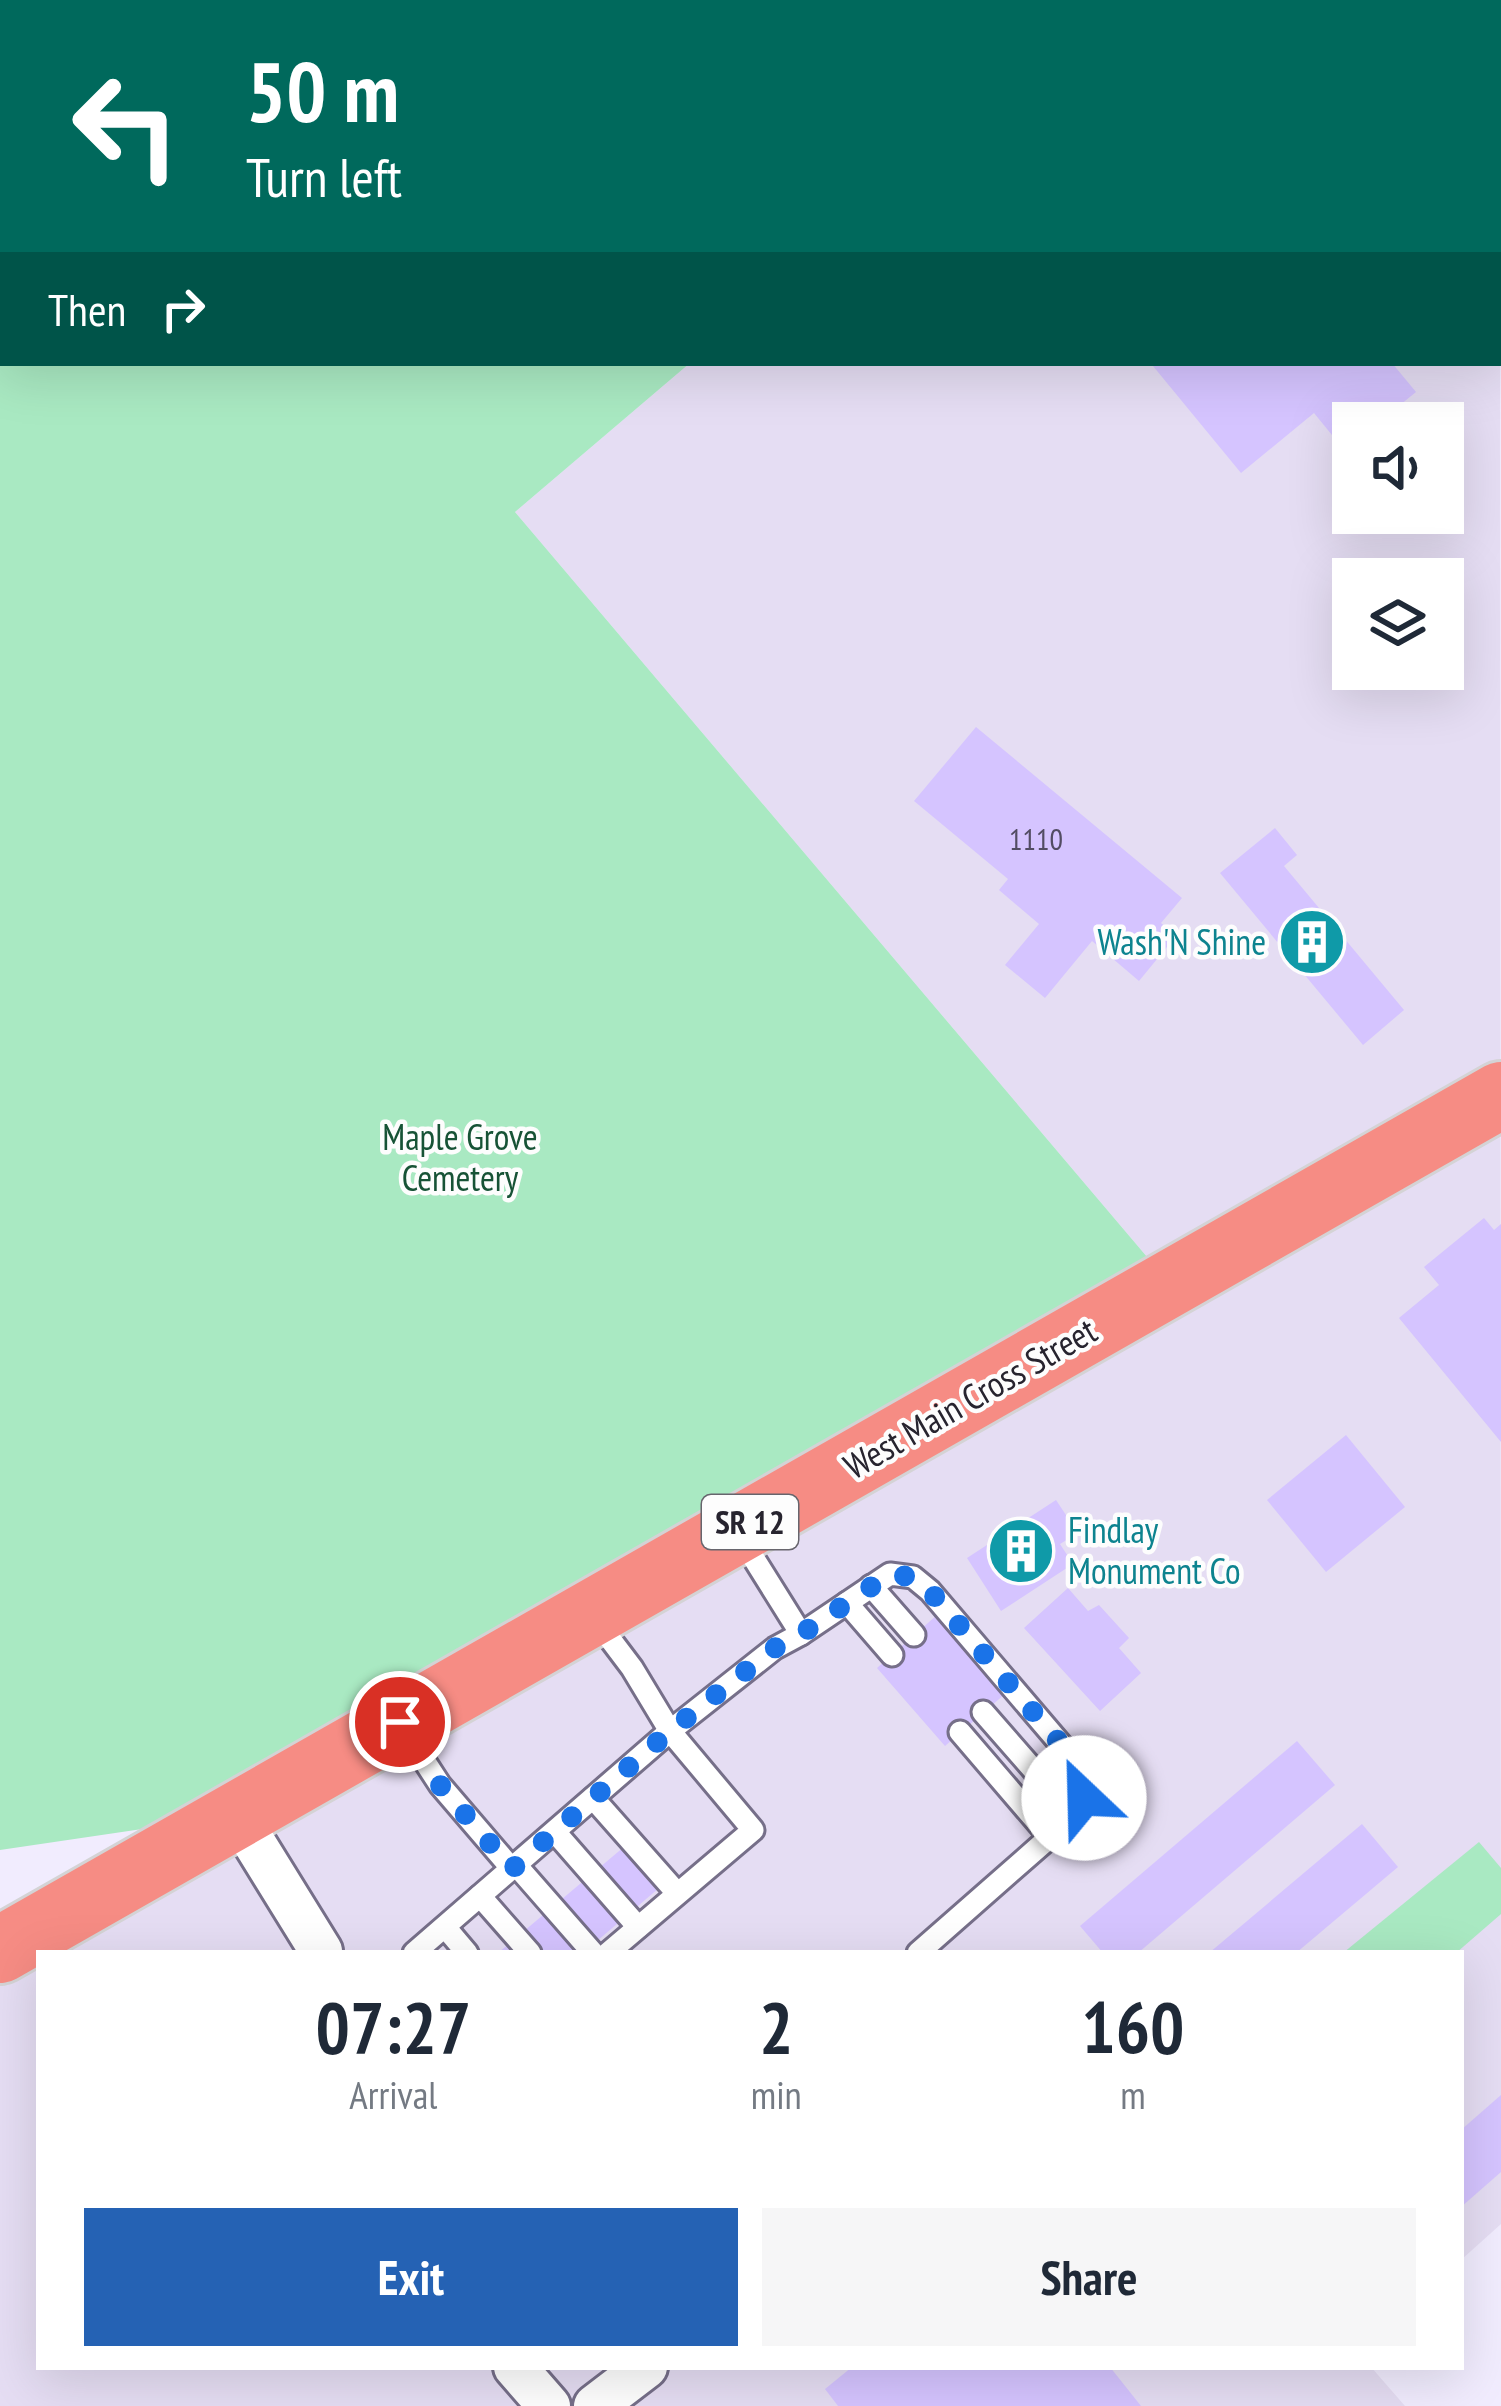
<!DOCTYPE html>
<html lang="en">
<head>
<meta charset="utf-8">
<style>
	:root { --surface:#fff; --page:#f6f6f7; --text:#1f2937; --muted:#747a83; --accent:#2562b4 }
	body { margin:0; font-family:"PT Sans Narrow",sans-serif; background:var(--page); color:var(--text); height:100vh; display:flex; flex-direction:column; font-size:45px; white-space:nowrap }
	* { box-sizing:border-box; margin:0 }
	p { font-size:39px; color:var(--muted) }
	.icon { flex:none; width:66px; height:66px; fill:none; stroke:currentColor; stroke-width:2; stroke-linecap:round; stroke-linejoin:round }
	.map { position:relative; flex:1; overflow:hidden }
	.drawer { position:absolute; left:36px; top:1950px; width:1428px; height:420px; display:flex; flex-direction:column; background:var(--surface); border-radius:0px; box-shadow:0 12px 48px #0002 }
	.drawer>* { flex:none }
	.hud { position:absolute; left:0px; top:0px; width:1503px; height:366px; box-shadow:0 12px 48px #0002; background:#00695c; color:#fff; overflow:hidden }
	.fabs { position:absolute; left:1332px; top:402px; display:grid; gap:24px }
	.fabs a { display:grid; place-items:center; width:132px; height:132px; border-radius:0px; background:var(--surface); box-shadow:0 12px 48px #0002; font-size:60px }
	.pin { position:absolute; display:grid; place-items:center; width:102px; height:102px; color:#fff; margin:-51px; border:6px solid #fff; border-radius:50%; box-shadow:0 3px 12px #0007 }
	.me { position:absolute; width:132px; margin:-66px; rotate:336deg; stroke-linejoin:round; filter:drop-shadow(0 0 9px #0008) }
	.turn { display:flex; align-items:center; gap:42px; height:252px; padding:0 48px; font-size:54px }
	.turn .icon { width:156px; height:156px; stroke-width:2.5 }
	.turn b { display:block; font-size:84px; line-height:102px }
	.then { display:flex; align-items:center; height:114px; padding:0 48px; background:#0003; gap:24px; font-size:45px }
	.eta { display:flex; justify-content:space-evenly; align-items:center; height:204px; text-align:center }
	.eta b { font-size:72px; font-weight:800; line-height:84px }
	.cta { display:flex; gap:24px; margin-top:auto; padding:24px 48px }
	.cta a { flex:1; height:138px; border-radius:0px; background:var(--accent); color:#fff; font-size:48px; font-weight:800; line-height:138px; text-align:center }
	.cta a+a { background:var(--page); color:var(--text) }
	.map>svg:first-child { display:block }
</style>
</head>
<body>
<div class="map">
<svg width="1501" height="2406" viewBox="0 0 1501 2406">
	<rect width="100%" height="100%" fill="#f1ecfe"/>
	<path fill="#e5ddf3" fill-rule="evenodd" d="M 1500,236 L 1501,2224 L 1461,2260 L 1461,1953 L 39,1953 L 39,2367 L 1371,2367 L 1405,2406 L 0,2406 L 0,1950 L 1170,1284 L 515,512 L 690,363 L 1500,363 ZM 1353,423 L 1443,423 L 1443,513 L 1353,513 ZM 1353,579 L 1443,579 L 1443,669 L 1353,669 Z"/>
	<g fill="#a9e9c2">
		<path d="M 0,0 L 1117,0 L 1113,3 L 3,3 L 3,363 L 690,363 L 515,512 L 1170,1284 L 237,1815 L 0,1850 Z"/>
		<path d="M 1479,1842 L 1501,1868 L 1501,1914 L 1456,1953 L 1343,1953 Z"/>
	</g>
	<g fill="#d5c4ff">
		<path d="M 1158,363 L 1392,363 L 1416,392 L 1378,423 L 1353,423 L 1353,444 L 1345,451 L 1314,413 L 1241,473 L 1153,366 Z"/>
		<path d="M 976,727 L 1182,898 L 1161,923 L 1176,936 L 1139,981 L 1092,941 L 1045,998 L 1005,965 L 1039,924 L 999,890 L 1008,879 L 914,801 Z"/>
		<path d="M 1275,828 L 1297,855 L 1284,866 L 1404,1010 L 1363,1045 L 1220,873 Z"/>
		<path d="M 1484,1218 L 1494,1230 L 1501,1224 L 1501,1442 L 1399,1318 L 1439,1285 L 1424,1267 Z"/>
		<path d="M 1346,1435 L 1405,1507 L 1326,1572 L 1267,1500 Z"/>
		<path d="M 1056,1500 L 1078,1533 L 1060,1544 L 1073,1564 L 1001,1611 L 967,1558 Z"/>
		<path d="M 1068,1588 L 1088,1611 L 1099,1605 L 1129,1638 L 1119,1648 L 1141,1673 L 1100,1711 L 1024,1628 Z"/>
		<path d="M 937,1615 L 1006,1693 L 945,1746 L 877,1668 Z"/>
		<path d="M 1297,1741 L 1335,1785 L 1138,1953 L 1103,1953 L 1080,1926 Z"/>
		<path d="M 1362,1824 L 1398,1867 L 1296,1953 L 1209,1953 Z"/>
		<path d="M 631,1841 L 666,1882 L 583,1953 L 498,1953 Z"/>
		<path d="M 1501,2095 L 1501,2172 L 1461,2207 L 1461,2130 Z"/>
		<path d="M 852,2367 L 1110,2367 L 1141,2406 L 838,2406 L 825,2389 Z"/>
	</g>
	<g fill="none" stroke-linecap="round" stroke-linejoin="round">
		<defs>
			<g id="service">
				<path d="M 741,1538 L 801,1634"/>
				<path d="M 871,1586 L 914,1635"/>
				<path d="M 847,1603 L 892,1655"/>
				<path d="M 595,1619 L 632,1668 L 670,1731 L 753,1830 L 608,1953"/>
				<path d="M 983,1712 L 1073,1815"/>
				<path d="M 403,1728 L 440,1785 L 512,1869"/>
				<path d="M 960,1732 L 1050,1837"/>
				<path d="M 593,1798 L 677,1893"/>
				<path d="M 555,1832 L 638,1927"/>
				<path d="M 516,1865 L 593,1953"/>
				<path d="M 480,1896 L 530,1953"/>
				<path d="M 445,1927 L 467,1953"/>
				<path d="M 414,1953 L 670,1731 L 775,1648 L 801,1634 L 890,1574 L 913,1577 L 930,1591 L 1069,1754 L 1084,1798 L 1073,1815 L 1050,1837 L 918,1953"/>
			</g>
			<g id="minor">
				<path d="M 237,1815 L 321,1951"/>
				<path d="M 515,2367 L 549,2406"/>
				<path d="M 595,2406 L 646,2367"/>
			</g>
			<path id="trunk" d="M 0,1950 L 1501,1095"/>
		</defs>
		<use href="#service" stroke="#766f89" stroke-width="27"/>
		<use href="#minor" stroke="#766f89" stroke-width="48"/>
		<use href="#trunk" stroke="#d4d3d5" stroke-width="72"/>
		<use href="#service" stroke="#fff" stroke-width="21"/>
		<use href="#minor" stroke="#fff" stroke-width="42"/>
		<use href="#trunk" stroke="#f68c84" stroke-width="66"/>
	</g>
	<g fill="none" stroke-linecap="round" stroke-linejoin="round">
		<path stroke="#1a73e8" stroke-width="21" stroke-dasharray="0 37.8" d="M 400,1722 L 440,1785 L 512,1869 L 670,1731 L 775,1648 L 801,1634 L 890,1574 L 913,1577 L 930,1591 L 1069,1754 L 1084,1798"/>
	</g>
	<defs>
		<symbol id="building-disc" viewBox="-11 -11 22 22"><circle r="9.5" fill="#0f9aa8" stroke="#fdfdfd"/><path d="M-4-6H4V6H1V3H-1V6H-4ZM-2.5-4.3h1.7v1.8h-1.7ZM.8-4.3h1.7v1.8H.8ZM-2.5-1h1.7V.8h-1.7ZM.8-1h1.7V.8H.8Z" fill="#fff"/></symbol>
	</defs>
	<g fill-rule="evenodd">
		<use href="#building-disc" x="1274" y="904" width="76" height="76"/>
		<use href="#building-disc" x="983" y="1513" width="76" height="76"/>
	</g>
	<g text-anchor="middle" stroke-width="9" stroke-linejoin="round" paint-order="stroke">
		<g font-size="30" fill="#524c63">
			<text x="1036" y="850">1110</text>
		</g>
		<rect fill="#fdfdfd" stroke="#67656d" stroke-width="3" x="702" y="1495" width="96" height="54" rx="9"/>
		<g font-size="33" font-weight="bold" fill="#27242f">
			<text x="750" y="1534">SR 12</text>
		</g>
		<g font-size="36" fill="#0d838f" stroke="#fdfdfd" text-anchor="end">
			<text x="1266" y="955">Wash'N Shine</text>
			<text x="1068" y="1543" text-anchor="start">Findlay<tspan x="1068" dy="41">Monument Co</tspan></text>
		</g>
		<g font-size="36" fill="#175336" stroke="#fdfdfd">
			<text x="460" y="1150">Maple Grove<tspan x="460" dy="41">Cemetery</tspan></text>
		</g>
		<g font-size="36" fill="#27242f" stroke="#fdfdfd">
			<text transform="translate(970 1398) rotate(-30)" y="13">West Main Cross Street</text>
		</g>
	</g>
</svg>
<div class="fabs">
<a><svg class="icon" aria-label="sound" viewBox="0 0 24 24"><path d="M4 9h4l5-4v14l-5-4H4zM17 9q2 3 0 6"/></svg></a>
<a><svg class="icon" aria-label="layers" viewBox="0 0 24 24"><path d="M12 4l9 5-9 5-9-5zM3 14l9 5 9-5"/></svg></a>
</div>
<div class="pin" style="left:400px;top:1722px;background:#d93025"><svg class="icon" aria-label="arrive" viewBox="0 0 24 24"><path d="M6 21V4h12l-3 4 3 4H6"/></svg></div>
<svg class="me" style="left:1084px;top:1798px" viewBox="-20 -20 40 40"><circle r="19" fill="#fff"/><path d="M0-13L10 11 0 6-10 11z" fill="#1a73e8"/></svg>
<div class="hud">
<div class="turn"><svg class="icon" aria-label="left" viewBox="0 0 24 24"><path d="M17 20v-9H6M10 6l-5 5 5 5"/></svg><div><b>50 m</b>Turn left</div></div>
<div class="then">Then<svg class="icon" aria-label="right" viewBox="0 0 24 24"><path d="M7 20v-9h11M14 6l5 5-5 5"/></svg></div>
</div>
<section class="drawer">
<div class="eta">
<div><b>07:27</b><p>Arrival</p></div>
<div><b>2</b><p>min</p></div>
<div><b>160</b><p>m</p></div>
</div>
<div class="cta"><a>Exit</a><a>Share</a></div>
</section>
</div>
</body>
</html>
